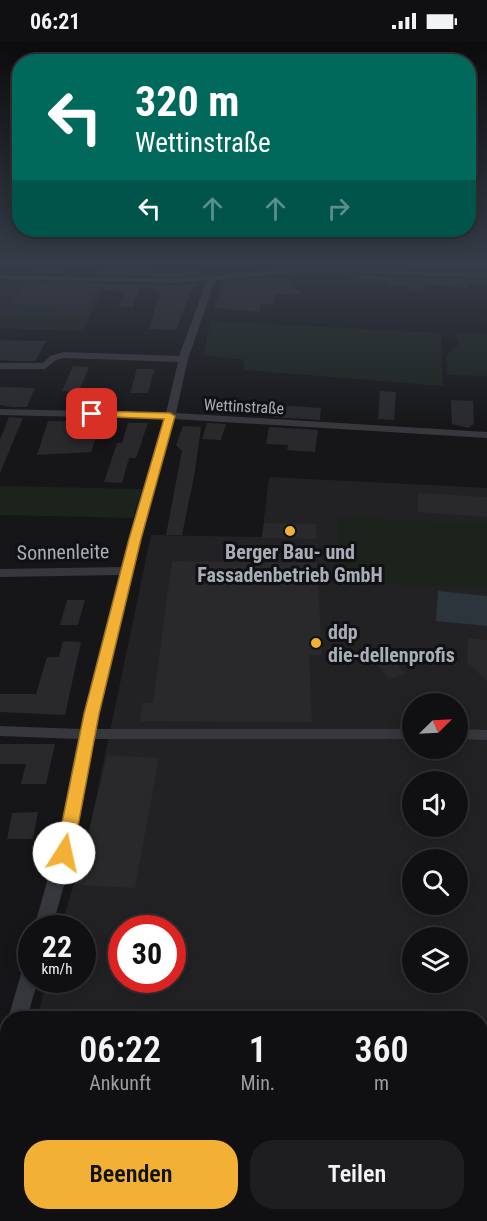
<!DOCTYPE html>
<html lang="de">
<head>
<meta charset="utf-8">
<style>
	:root { --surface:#101012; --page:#1e1e20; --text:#f1f3f6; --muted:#9c9d9f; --line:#303032; --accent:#f2b134 }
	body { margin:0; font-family:"Roboto Condensed",sans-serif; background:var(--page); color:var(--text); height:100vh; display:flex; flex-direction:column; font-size:22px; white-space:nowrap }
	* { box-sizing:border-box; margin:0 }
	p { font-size:20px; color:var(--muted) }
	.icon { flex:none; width:33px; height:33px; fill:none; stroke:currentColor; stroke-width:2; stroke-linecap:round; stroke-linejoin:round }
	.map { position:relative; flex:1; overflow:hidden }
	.details { position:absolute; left:0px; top:969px; width:488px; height:210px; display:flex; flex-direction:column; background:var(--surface); border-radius:24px 24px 0 0; box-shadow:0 3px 15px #0003,0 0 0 2px var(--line) }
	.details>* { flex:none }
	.hud { position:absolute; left:12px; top:12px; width:464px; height:183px; border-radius:24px; box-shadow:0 3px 15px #0003,0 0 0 2px var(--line); background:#00695c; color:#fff; overflow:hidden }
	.needle { width:39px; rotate:66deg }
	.fabs { position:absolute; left:402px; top:651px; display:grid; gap:12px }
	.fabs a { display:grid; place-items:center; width:66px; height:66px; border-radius:50%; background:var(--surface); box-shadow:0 3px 15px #0003,0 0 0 2px var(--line); font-size:30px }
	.speed { position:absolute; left:18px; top:873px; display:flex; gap:12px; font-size:30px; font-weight:700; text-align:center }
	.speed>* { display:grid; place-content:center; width:78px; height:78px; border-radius:50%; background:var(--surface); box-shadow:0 3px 15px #0003,0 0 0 2px var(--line); line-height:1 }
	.speed small { font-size:15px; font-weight:400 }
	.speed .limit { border:9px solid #d22; background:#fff; color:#111 }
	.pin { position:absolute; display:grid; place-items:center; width:51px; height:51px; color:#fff; margin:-26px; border-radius:12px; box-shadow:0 3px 9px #0006 }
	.me { position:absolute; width:66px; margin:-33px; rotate:10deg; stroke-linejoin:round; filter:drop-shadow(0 0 4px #0008) }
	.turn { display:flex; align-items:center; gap:21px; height:126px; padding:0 24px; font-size:27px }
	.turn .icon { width:78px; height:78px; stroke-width:2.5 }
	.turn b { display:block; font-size:42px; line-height:51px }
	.lanes { display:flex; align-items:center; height:57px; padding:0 24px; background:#0003; justify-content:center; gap:30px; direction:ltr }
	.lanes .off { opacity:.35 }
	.eta { display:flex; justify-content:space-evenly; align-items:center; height:102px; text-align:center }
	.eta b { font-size:36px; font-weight:600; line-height:42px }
	.primary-button { display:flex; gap:12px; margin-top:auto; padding:12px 24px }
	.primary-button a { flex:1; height:69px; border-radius:24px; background:var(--accent); color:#111; font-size:24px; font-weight:600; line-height:69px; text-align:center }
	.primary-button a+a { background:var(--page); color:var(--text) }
	.status { display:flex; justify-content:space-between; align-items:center; height:42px; padding:0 30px; background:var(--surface); direction:ltr }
	.status svg { height:16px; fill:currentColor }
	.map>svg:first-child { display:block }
</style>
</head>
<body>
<div class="status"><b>06:21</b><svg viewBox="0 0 49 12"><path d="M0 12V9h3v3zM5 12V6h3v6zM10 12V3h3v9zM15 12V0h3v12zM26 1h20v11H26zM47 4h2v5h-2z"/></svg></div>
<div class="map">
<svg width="487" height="1179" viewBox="0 0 487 1179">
	<rect width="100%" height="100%" fill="#161618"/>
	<g fill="#222225" fill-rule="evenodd">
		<path d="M 0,238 L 106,241 L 82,289 L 0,286 Z"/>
		<path d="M 269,435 L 487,446 L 487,1179 L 0,1179 L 0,1048 L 7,1037 L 8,1172 L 480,1172 L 480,976 L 37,976 L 47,938 L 82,938 L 82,886 L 61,886 L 90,785 L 151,493 L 262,495 ZM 412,662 L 458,662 L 458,706 L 412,706 ZM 412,740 L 458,740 L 458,784 L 412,784 ZM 412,818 L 458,818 L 458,862 L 412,862 ZM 122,886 L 172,886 L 172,938 L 122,938 ZM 412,896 L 458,896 L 458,940 L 412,940 Z"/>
	</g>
	<g fill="#1c231d">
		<path d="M 12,271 L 76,273 L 83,277 L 76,285 L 83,286 L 81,288 L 0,285 L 0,277 Z"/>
		<path d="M 211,279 L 441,291 L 443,344 L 244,328 L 244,318 L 203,313 Z"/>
		<path d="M 455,291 L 487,292 L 487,334 L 447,333 L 446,314 L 458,303 Z"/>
		<path d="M 0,444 L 142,447 L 133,476 L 0,473 Z"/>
		<path d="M 339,475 L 487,482 L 487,546 L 338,541 Z"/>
	</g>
	<path fill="#2c353c" d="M 438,549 L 487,554 L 487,584 L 436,579 Z"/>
	<g fill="#29292c">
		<path d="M 36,222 L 47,222 L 70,223 L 65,232 L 30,231 Z"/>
		<path d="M 121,222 L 149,222 L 146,228 L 200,228 L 198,233 L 175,235 L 97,233 L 100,227 L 119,227 Z"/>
		<path d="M 354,222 L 487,222 L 487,230 L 354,225 Z"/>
		<path d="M 353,233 L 487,238 L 487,243 L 467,242 L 468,246 L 424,242 L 424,249 L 410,248 L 410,244 L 389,243 L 389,240 L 352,239 Z"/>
		<path d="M 282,235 L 303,253 L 276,252 L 273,263 L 261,262 L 259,270 L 214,266 L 224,239 Z"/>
		<path d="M 25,240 L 91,244 L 92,241 L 175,243 L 194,241 L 176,288 L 149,287 L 160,251 L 141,244 L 133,265 L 118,264 L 125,249 L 95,248 L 87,264 L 11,262 Z"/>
		<path d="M 0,298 L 46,299 L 35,319 L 17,319 L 0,318 Z"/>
		<path d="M 73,324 L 89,325 L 79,349 L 62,349 Z"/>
		<path d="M 137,327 L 154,327 L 148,351 L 130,351 Z"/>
		<path d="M 0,345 L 35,346 L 27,365 L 12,365 L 0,363 Z"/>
		<path d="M 380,349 L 396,350 L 394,378 L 378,377 Z"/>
		<path d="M 451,358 L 473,359 L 474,382 L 468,386 L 452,382 Z"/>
		<path d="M 213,361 L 231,362 L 229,372 L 211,371 Z"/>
		<path d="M 273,363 L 321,366 L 320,378 L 271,375 Z"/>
		<path d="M 9,375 L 23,376 L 0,431 L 0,397 Z"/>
		<path d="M 48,379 L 101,380 L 91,410 L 37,413 Z"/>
		<path d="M 128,381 L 148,381 L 136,416 L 129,416 L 122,441 L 104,440 L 117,401 L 122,401 Z"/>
		<path d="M 207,381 L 226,382 L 221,398 L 202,397 Z"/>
		<path d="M 183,384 L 201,385 L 195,429 L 182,493 L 166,493 L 182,409 L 176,403 Z"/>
		<path d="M 269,385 L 318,388 L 315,410 L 287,408 L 288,403 L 266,402 Z"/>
		<path d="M 418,451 L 487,455 L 487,475 L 418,470 Z"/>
		<path d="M 264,481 L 316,482 L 316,497 L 262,496 Z"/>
		<path d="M 172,519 L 317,521 L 322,613 L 309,613 L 312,680 L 140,679 L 142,661 L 153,661 Z"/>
		<path d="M 67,558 L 85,558 L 78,583 L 60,583 Z"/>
		<path d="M 468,596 L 487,598 L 487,639 L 467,620 Z"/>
		<path d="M 63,599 L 81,600 L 65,673 L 0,670 L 0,652 L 36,652 L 47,615 L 59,615 Z"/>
		<path d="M 386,610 L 406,632 L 389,637 L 370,614 Z"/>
		<path d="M 0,702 L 55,702 L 46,742 L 21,742 L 26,722 L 0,722 Z"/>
		<path d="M 107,713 L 159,716 L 135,846 L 76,843 Z"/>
		<path d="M 38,770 L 33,797 L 7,797 L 12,771 Z"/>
	</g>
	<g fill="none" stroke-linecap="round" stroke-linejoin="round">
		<g fill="#37383d" fill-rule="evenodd">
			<path d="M 308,225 L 487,232 L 487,236 L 308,229 L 215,238 L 188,317 L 176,371 L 487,390 L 487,396 L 174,377 L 141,497 L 96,687 L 412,687 L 412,697 L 94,697 L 73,811 L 52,886 L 34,886 L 55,811 L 78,697 L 0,694 L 0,684 L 81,687 L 120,533 L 0,535 L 0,527 L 122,525 L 164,377 L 0,373 L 0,367 L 166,371 L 178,320 L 64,316 L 56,318 L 45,327 L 0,327 L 0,321 L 43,321 L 50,314 L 64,310 L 179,314 L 207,238 L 175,241 L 0,237 L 0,233 L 175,237 Z"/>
			<path d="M 458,687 L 487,688 L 487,698 L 458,697 Z"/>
			<path d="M 32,917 L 32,938 L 38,938 L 27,976 L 8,977 L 23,925 L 25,920 Z"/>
		</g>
	</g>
	<linearGradient id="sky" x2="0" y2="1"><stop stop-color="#0c0c0d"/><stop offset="0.57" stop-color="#363c48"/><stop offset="1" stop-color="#363c48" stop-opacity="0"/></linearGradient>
	<rect width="487" height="387" fill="url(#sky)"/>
	<path fill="#f2b134" stroke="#9d7322" stroke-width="1.5" d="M 92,369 L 170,371 L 175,374 L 141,497 L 99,672 L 73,811 L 70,815 L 64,817 L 58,815 L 56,811 L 84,672 L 129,497 L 164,377 L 88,374 L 88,370 Z"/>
	<g fill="#f2b134" stroke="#111113" stroke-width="2">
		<circle cx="290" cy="489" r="6"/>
		<circle cx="316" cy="601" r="6"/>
	</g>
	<g text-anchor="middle" stroke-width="6" stroke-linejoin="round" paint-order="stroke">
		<g font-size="16" fill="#a8adb8" stroke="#111113">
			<text transform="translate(244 364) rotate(3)" y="6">Wettinstraße</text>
		</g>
		<g font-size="20" fill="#a8adb8" stroke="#111113">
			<text transform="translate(63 510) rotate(-1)" y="7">Sonnenleite</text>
		</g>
		<g font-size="20" font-weight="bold" fill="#a8adb8" stroke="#111113">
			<text x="290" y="517">Berger Bau- und<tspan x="290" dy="23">Fassadenbetrieb GmbH</tspan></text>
			<text x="328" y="597" text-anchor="start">ddp<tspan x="328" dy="23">die-dellenprofis</tspan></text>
		</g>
	</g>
</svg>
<div class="fabs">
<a><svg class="needle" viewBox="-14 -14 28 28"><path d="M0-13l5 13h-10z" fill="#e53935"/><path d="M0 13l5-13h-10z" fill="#9c9d9f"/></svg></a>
<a><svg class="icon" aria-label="sound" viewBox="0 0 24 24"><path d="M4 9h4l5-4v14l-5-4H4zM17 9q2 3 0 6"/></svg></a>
<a><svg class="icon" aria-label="search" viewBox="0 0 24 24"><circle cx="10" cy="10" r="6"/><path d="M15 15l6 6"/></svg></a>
<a><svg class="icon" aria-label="layers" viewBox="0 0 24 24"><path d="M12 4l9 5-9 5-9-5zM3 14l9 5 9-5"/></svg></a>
</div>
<div class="speed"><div>22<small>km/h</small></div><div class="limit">30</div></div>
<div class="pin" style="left:92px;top:372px;background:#d93025"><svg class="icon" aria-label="arrive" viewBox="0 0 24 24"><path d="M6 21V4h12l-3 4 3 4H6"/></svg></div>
<svg class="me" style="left:64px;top:811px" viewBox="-20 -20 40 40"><circle r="19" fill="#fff"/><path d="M0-13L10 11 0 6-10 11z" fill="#f2b134"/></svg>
<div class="hud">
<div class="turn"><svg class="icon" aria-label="left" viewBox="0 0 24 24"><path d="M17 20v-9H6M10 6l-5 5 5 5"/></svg><div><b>320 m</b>Wettinstraße</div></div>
<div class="lanes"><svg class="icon" aria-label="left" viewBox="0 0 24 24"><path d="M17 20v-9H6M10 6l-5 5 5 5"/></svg><svg class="icon off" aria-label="ahead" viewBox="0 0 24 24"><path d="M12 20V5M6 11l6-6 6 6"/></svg><svg class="icon off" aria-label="ahead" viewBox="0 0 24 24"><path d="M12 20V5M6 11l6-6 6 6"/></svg><svg class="icon off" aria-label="right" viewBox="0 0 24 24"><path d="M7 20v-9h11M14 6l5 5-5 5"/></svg></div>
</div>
<section class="details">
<div class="eta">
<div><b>06:22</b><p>Ankunft</p></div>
<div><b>1</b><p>Min.</p></div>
<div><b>360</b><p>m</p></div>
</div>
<div class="primary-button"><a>Beenden</a><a>Teilen</a></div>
</section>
</div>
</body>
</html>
